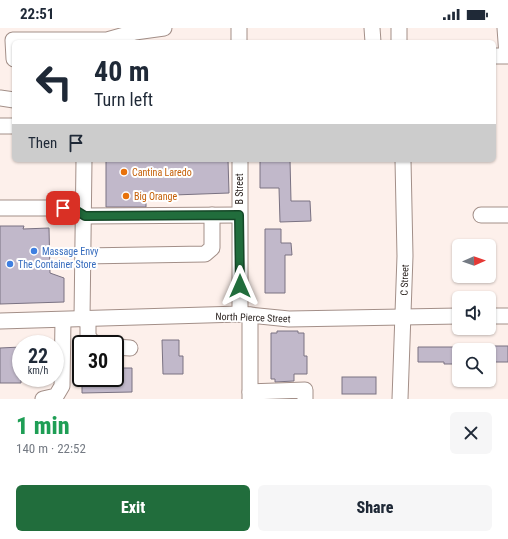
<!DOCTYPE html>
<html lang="en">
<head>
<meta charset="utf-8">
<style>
	:root { --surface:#fff; --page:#f6f6f7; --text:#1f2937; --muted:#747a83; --accent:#216d3c }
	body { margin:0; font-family:"Roboto Condensed",sans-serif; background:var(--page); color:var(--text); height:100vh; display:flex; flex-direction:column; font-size:15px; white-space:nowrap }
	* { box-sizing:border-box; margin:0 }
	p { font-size:13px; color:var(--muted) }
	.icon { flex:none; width:22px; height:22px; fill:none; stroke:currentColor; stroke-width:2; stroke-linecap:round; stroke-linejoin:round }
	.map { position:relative; height:371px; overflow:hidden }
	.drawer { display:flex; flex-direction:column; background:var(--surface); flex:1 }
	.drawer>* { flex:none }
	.top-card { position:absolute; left:12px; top:12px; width:484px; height:122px; border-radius:6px; box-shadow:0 1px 3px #0004; background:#fff; color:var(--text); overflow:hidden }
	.needle { width:26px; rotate:88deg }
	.tools { position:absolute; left:452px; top:211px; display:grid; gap:8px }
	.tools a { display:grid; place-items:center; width:44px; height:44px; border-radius:6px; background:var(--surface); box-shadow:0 1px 3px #0004; font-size:20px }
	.speed { position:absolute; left:12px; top:307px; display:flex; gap:8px; font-size:20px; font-weight:700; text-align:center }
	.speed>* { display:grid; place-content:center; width:52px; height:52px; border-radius:50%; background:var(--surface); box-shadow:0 1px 3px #0004; line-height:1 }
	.speed small { font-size:10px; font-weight:400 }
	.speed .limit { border:2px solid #111; border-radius:6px; background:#fff; color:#111 }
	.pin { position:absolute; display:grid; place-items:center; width:34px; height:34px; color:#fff; margin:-17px; border-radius:8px; box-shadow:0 2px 6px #0006 }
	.me { position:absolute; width:44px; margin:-22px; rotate:0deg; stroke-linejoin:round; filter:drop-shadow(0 0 3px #0008) }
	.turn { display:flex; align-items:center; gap:14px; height:84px; padding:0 16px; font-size:18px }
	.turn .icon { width:52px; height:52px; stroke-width:2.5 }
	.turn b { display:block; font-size:28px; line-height:34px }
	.then { display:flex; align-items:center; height:38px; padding:0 16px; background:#0003; gap:8px; font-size:15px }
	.round { display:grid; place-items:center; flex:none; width:42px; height:42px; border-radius:6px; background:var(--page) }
	.summary { display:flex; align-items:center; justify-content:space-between; height:68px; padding:0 16px }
	h1 { font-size:24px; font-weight:800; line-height:30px; color:#1e9e55 }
	.action { display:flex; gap:8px; margin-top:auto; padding:8px 16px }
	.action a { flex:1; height:46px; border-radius:6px; background:var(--accent); color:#fff; font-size:16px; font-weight:800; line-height:46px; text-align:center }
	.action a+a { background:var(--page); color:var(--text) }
	.status { display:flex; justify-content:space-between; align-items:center; height:28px; padding:0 20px; background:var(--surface); direction:ltr }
	.status svg { height:11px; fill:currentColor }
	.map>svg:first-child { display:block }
</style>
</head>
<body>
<div class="status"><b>22:51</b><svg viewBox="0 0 49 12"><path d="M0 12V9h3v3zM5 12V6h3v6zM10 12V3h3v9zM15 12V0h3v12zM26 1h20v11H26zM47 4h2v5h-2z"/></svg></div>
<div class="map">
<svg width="508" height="371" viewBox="0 0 508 371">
	<rect width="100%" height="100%" fill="#fdf0eb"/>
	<g fill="#c1b8ca" stroke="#7a7282">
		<path d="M 106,132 L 228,132 L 229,165 L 146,168 L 146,179 L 106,179 Z"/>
		<path d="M 260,132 L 290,132 L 291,173 L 310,173 L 311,193 L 280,194 L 279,160 L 260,160 Z"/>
		<path d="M 0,198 L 24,198 L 23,201 L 49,200 L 50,245 L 64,250 L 64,274 L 0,276 Z"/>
		<path d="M 265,201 L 281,201 L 281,215 L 291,215 L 292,227 L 285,227 L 285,265 L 265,265 Z"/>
		<path d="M 277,303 L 298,303 L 298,305 L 304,305 L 304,328 L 307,328 L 307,346 L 294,346 L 294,353 L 275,354 L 275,351 L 271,351 L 271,305 L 277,305 Z"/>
		<path d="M 162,312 L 179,312 L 179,328 L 183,328 L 183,346 L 163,346 Z"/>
		<rect x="493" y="318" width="15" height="16"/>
		<path d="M 21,319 L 21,355 L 0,355 L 0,320 Z"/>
		<path d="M 418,319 L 459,319 L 459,336 L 444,336 L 444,334 L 418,334 Z"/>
		<path d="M 115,340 L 132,340 L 132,364 L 82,365 L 82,350 L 115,350 Z"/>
		<rect x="342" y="349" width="34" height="17"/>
	</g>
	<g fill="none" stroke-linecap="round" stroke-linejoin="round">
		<defs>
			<g id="minor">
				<path d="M 239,0 L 239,14"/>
				<path d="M 372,0 L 373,14"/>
				<path d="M 399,0 L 399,14"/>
				<path d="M 494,28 L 507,28 L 505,0"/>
				<path d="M 14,31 L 13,12 L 107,12 L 135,4 L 164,0"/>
				<path d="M 0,70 L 14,72"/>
				<path d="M 0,98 L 14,98"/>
				<path d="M 240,132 L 240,286"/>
				<path d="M 0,180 L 72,180 L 85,188 L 239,187"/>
				<path d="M 481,187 L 508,187"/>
				<path d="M 83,228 L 205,226 L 212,220 L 212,187"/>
				<path d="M 250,287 L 250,371"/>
				<path d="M 489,288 L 508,288"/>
				<path d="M 82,291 L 84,132"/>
				<path d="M 88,291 L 88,308 L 94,316"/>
				<path d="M 0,293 L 240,286 L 289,291 L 459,288"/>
				<path d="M 115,319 L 130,320"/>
				<path d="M 250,364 L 305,362 L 305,371"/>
				<path d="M 43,371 L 56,368 L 62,358 L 63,292"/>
				<path d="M 400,371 L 405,228 L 403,132"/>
			</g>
		</defs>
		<use href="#minor" stroke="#a38f88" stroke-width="17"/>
		<use href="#minor" stroke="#fff" stroke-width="15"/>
	</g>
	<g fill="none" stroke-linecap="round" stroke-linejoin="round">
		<defs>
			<path id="route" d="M 63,180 L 72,180 L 85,188 L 239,187 L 240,258"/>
		</defs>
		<use href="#route" stroke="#154727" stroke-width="10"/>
		<use href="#route" stroke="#216d3c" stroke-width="7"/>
	</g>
	<g fill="#e8710a" stroke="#fff" stroke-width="1.5">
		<circle cx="124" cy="144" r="4"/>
		<circle cx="126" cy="168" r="4"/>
	</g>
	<g fill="#3f7fe0" stroke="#fff" stroke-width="1.5">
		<circle cx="34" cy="223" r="4"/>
		<circle cx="10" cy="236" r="4"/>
	</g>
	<g text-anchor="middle" stroke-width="4" stroke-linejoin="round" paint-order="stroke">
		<g font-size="10" fill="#c56008" stroke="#fff" text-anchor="start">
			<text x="132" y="148">Cantina Laredo</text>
			<text x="134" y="172">Big Orange</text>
		</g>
		<g font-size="10" fill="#2d2522" stroke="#fff">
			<text transform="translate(239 161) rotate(-90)" y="4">B Street</text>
			<text transform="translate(404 252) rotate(-88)" y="4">C Street</text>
			<text transform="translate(253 289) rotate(2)" y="4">North Pierce Street</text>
		</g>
		<g font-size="10" fill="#366cbe" stroke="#fff" text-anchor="start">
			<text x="42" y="227">Massage Envy</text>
			<text x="18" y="240">The Container Store</text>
		</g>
	</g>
</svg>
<div class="tools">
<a><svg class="needle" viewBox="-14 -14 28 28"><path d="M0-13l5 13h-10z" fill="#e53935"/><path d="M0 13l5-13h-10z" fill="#747a83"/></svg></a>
<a><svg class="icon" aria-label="sound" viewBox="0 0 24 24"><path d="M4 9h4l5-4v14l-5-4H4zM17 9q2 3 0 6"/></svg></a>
<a><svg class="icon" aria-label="search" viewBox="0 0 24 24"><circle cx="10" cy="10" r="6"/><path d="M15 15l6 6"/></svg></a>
</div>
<div class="speed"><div>22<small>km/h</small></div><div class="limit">30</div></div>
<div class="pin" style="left:63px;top:180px;background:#d93025"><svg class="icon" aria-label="arrive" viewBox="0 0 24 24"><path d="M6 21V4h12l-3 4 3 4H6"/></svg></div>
<svg class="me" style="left:240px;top:258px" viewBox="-20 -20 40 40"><path d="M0-17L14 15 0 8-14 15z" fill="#216d3c" stroke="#fff" stroke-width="4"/></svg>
<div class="top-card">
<div class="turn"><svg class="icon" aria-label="left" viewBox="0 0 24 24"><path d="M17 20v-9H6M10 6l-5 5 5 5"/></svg><div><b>40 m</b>Turn left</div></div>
<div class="then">Then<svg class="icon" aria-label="arrive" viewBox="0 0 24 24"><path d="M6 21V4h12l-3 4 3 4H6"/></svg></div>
</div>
</div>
<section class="drawer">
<div class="summary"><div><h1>1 min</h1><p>140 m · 22:52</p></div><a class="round"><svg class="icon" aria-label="close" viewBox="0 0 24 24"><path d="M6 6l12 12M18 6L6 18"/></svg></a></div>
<div class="action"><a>Exit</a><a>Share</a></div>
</section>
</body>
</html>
